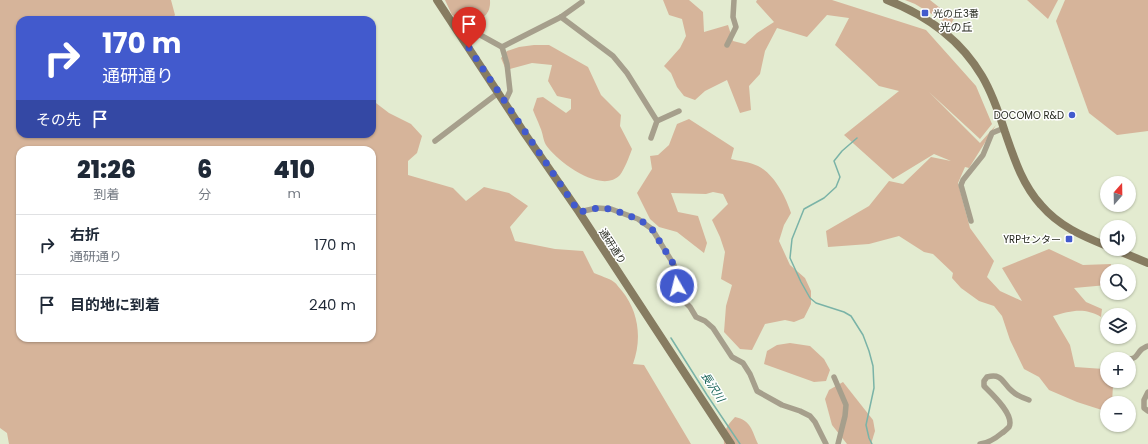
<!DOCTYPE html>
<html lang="ja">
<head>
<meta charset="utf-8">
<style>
	:root { --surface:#fff; --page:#f2f2f3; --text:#1f2937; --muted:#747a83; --line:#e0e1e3 }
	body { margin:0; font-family:Poppins,"Noto Sans JP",sans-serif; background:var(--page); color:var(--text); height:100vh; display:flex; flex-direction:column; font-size:15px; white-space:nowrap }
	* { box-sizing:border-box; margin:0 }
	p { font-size:13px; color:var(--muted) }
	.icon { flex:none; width:22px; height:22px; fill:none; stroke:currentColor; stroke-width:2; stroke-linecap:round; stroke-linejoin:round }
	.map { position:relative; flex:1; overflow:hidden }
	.sheet { position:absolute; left:16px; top:146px; width:360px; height:196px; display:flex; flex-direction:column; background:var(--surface); border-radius:12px; box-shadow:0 1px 3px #0004 }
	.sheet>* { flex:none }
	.top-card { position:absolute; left:16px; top:16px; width:360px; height:122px; border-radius:12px; box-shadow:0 1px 3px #0004; background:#425acd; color:#fff; overflow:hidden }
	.needle { width:26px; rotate:20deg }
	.tools { position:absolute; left:1100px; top:176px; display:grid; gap:8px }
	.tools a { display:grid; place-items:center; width:36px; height:36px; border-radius:50%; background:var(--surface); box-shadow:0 1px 3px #0004; font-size:20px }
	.pin { position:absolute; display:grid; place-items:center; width:34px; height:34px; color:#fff; margin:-41px -17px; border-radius:50% 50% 50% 0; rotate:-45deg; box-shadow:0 0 4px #0007 }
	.pin .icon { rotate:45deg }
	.me { position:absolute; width:44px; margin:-22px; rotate:352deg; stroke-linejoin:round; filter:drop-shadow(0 0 3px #0008) }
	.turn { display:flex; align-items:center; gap:14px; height:84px; padding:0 20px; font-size:18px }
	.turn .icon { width:52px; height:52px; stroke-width:2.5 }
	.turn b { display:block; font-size:28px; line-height:34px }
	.then { display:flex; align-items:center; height:38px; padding:0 20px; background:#0003; gap:8px; font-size:15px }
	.eta { display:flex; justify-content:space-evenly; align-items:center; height:68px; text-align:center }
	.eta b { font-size:24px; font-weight:800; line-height:28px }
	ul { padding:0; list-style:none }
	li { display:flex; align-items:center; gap:12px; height:60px; padding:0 20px; border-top:1px solid var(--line) }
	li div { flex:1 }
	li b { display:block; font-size:15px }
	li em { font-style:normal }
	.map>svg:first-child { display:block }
</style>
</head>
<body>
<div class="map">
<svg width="1148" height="444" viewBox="0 0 1148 444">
	<rect width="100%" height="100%" fill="#e3ebd0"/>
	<g fill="#d6b49a" fill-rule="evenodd">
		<path d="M 0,0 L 171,0 L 175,15 L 172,20 L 20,20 L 20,134 L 372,134 L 372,100 L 389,113 L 411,124 L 422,136 L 417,153 L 408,161 L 408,175 L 453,188 L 466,201 L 484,187 L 509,193 L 528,206 L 510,227 L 515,241 L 555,249 L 583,251 L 594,273 C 600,276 609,278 614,282 C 617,284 619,288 622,291 C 639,312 642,339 633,364 L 644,365 L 691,444 L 9,444 L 7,433 L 0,428 ZM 20,150 L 372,150 L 372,338 L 20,338 Z"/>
		<path d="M 445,0 L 490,0 C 491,15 482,19 470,24 L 452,15 Z"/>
		<path d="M 663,0 L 689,0 L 703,12 L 704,32 L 728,25 L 733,41 L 745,44 L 757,33 L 774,22 L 756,2 L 757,0 L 832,0 L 926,30 L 976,86 L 992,124 L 980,139 L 929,92 L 980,143 L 996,125 L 969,168 L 965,167 L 958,183 L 970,228 L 994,261 L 987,277 L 1000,291 L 1022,301 L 1002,268 L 1049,249 L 1083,265 L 1111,264 L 1112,271 L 1107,271 L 1107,285 L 1074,288 L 1086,302 L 1102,309 L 1101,317 C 1084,307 1071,311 1053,316 L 1070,345 L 1075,367 L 1104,369 L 1107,374 L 1107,381 L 1111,381 L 1113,385 L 1112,403 L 1107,403 L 1107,409 L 1105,411 L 1077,402 L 1049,390 L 1039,377 L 1024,369 L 1010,340 L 1002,316 L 994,306 L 979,301 L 961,288 L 952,278 L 953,273 L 933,254 L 924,252 L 899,236 L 869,244 L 828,247 L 826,231 L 869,206 L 889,181 L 903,184 L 931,157 L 951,161 L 934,154 L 893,179 L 844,135 L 899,91 L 879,86 L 835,45 L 849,18 L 827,15 L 807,37 L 777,28 L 765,51 L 760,74 L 749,86 L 751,110 L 740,113 L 727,80 L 705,91 L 695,100 L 684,96 L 677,87 L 671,73 L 664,66 L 680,48 L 686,36 L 682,19 L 669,15 Z"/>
		<path d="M 905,0 L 930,0 L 954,19 L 950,25 L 915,4 Z"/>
		<path d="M 1027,0 L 1058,0 L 1048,19 Z"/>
		<path d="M 1065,0 L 1148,0 L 1148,131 L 1117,135 L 1089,113 L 1056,21 Z"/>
		<path d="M 534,45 L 549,45 L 588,67 L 601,95 L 621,115 L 620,126 L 632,149 C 629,157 625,168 620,175 C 601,195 557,161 546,145 C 543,140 543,133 540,127 C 538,121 535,116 533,110 L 537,98 L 543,97 L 566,113 L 571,109 L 571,99 L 557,96 L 548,81 L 552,65 L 532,63 L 506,70 L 501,58 L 507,51 L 519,47 Z"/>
		<path d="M 689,119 L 734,148 L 731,159 C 739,161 750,162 758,166 C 774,174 786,197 791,213 L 784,225 L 779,241 L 790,265 L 805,278 L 811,291 L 811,304 L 804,318 L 794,322 L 785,320 L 765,324 L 752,350 L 740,349 L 724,332 L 726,306 L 732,285 L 721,279 L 725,252 L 720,237 L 712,220 L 728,204 L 723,194 L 713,192 L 706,194 L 671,193 L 678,212 L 698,216 L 707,243 L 704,253 L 677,232 L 659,227 L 650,219 L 637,193 L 652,169 L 650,156 L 658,155 L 669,145 L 677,124 Z"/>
		<path d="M 790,343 L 810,346 L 824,359 L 830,370 L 826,381 L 814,382 L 764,364 L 767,351 L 777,345 Z"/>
		<path d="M 843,382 L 873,420 L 875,431 L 871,444 L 847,444 L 832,425 L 825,399 L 829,390 Z"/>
		<path d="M 735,417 C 751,420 752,431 758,444 L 724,444 C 723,431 726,427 735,417 Z"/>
	</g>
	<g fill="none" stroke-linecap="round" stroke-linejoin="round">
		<g stroke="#7ab3a7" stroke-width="1.5">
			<path d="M 857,138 L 842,151 L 834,161 L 840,177 L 836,187 L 824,198 L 804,209 L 792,239 L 790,258 L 801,282 L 810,298 L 816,303 L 844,312 L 851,316 L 863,335 L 869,351 L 873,366 L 874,388 L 866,425 L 869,438 L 872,444"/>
			<path d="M 671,338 L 707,395 L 740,444"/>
		</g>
		<g stroke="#a69f8c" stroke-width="5.5">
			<path d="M 561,17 L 613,56 L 627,73 L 657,121"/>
			<path d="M 454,26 L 464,26 L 502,47 L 507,64 L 510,91 L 505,102"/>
			<path d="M 727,45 L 736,27 L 733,17 L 734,0"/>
			<path d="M 502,47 L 561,17 L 582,2"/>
			<path d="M 651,138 L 657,121 L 679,111"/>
			<path d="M 435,141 L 498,93"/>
			<path d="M 579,212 L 597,208 L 611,209 L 638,219 L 652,229 L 674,265 L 678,295 L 690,307 L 696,317 L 705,321 L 713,328 L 732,357 L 743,363 L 750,374 L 757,391 L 782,405 L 800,411 L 810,416 L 815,422 L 826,444"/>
			<path d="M 971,221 L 961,185 L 963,180 L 983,155 L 992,133 L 1004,128"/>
			<path d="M 1129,359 C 1137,359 1137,353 1142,349 C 1142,349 1147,346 1148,346"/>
			<path d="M 834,377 L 846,405 L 845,416 L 838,444"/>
			<path d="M 1148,392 L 1144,400 L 1144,408 L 1148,411"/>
			<path d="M 980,444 C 988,443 995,439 1002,433 C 1004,432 1007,429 1009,427 C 1015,415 992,394 984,386 L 984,381 L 987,377 C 1003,373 1002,383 1012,391 C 1016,395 1023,398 1029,400"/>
		</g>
		<g stroke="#877c61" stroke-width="8">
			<path d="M 437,0 L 525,134 L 579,212 L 731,444"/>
			<path d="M 887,0 C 926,15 960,39 982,76 C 992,93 999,113 1005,132 C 1014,158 1022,184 1041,205 C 1059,226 1082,236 1107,246"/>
			<path d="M 1114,249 L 1148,263"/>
		</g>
	</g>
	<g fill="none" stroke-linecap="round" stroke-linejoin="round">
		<path stroke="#425acd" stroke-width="7" stroke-dasharray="0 12.6" d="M 469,48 L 579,212 L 598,208 L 611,209 L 638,219 L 646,224 L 652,229 L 674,265 L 677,286"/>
	</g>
	<g fill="#425acd" stroke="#fff" stroke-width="1.5">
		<rect x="921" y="9" width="8" height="8" rx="2"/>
		<circle cx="1072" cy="115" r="4"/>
		<rect x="1065" y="235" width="8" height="8" rx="2"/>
	</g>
	<g text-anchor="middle" stroke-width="3" stroke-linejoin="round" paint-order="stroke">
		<g font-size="10" fill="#26291f" stroke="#fff" text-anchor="end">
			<text x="933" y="17" text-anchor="start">光の丘3番</text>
			<text x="1064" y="119">DOCOMO R&amp;D</text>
			<text x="1061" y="243">YRPセンター</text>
		</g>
		<g font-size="10" fill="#26291f" stroke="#fff">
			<text transform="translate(613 246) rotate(57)" y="4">通研通り</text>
		</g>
		<g font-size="11" fill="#26291f" stroke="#fff">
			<text x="956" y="31">光の丘</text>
		</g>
		<g font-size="11" font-style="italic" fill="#105e52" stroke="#fff">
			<text transform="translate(713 387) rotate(57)" y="4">長沢川</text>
		</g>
	</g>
</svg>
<div class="tools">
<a><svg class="needle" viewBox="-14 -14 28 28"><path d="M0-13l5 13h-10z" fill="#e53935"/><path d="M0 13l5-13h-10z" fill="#747a83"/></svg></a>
<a><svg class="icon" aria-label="sound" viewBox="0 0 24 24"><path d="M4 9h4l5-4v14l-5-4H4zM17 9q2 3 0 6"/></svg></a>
<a><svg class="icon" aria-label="search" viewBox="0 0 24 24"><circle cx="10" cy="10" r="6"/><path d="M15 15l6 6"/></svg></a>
<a><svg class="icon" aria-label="layers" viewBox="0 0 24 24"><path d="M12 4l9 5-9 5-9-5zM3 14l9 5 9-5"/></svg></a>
<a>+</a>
<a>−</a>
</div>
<div class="pin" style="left:469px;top:48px;background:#d93025"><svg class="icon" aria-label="arrive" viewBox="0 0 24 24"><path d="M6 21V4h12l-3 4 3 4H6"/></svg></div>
<svg class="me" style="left:677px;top:286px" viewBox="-20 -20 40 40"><circle r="17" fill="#425acd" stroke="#fff" stroke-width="3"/><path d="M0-11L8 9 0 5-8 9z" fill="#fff"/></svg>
<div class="top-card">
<div class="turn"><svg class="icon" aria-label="right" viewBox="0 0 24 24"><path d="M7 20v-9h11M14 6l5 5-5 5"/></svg><div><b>170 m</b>通研通り</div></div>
<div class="then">その先<svg class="icon" aria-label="arrive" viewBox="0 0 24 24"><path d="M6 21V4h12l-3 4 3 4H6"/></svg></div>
</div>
<section class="sheet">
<div class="eta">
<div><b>21:26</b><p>到着</p></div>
<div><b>6</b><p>分</p></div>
<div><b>410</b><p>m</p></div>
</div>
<ul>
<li><svg class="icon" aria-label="right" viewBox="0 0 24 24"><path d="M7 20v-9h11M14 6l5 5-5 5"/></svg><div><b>右折</b><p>通研通り</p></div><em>170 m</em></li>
<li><svg class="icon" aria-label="arrive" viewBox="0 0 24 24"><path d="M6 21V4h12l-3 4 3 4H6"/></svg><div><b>目的地に到着</b></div><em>240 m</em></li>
</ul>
</section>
</div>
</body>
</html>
